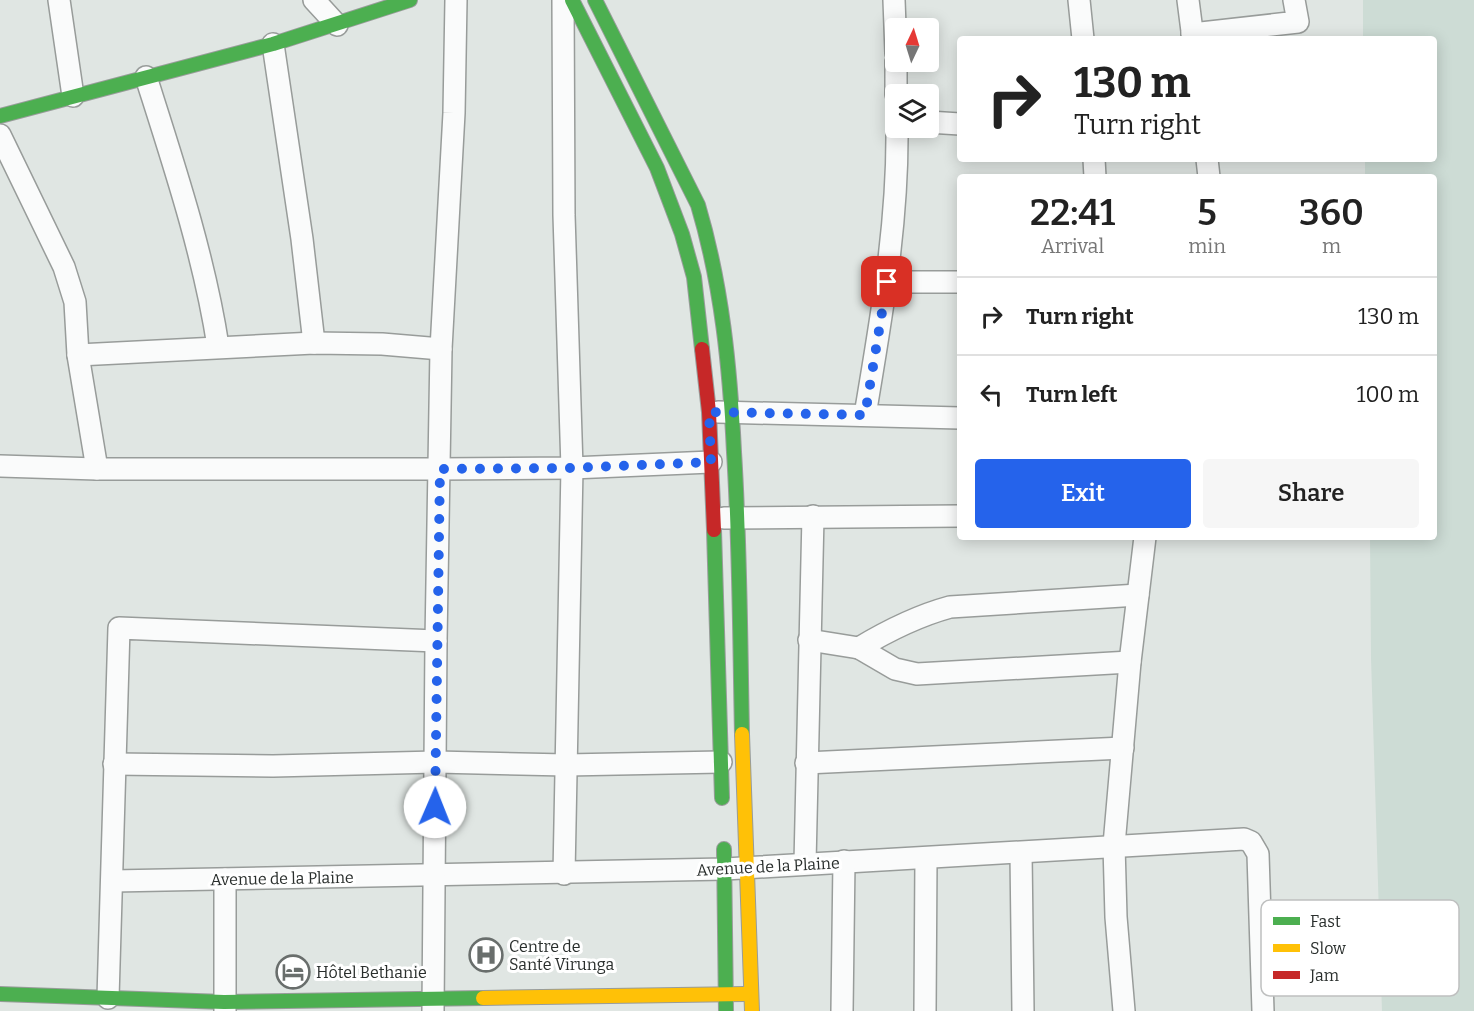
<!DOCTYPE html>
<html lang="en">
<head>
<meta charset="utf-8">
<style>
	:root { --surface:#fff; --page:#f6f6f6; --text:#222; --muted:#767676; --line:#e0e0e0; --accent:#2563eb }
	body { margin:0; font-family:Bitter,serif; background:var(--page); color:var(--text); height:100vh; display:flex; flex-direction:column; font-size:22px; white-space:nowrap }
	* { box-sizing:border-box; margin:0 }
	p { font-size:20px; color:var(--muted) }
	.icon { flex:none; width:33px; height:33px; fill:none; stroke:currentColor; stroke-width:2; stroke-linecap:round; stroke-linejoin:round }
	.map { position:relative; flex:1; overflow:hidden }
	.panel { position:absolute; left:957px; top:174px; width:480px; height:366px; display:flex; flex-direction:column; background:var(--surface); border-radius:6px; box-shadow:0 3px 15px #0003 }
	.panel>* { flex:none }
	.guide { position:absolute; left:957px; top:36px; width:480px; height:126px; border-radius:6px; box-shadow:0 3px 15px #0003; background:#fff; color:var(--text); overflow:hidden }
	.needle { width:39px; rotate:4deg }
	.controls { position:absolute; left:885px; top:18px; display:grid; gap:12px }
	.controls a { display:grid; place-items:center; width:54px; height:54px; border-radius:6px; background:var(--surface); box-shadow:0 3px 15px #0003; font-size:30px }
	.pin { position:absolute; display:grid; place-items:center; width:51px; height:51px; color:#fff; margin:-26px; border-radius:12px; box-shadow:0 3px 9px #0006 }
	.me { position:absolute; width:66px; margin:-33px; rotate:1deg; stroke-linejoin:round; filter:drop-shadow(0 0 4px #0008) }
	.turn { display:flex; align-items:center; gap:21px; height:126px; padding:0 18px; font-size:27px }
	.turn .icon { width:78px; height:78px; stroke-width:2.5 }
	.turn b { display:block; font-size:42px; line-height:51px }
	.eta { display:flex; justify-content:space-evenly; align-items:center; height:102px; text-align:center }
	.eta b { font-size:36px; font-weight:600; line-height:42px }
	.action { display:flex; gap:12px; margin-top:auto; padding:12px 18px }
	.action a { flex:1; height:69px; border-radius:6px; background:var(--accent); color:#fff; font-size:24px; font-weight:600; line-height:69px; text-align:center }
	.action a+a { background:var(--page); color:var(--text) }
	ul { padding:0; list-style:none }
	li { display:flex; align-items:center; gap:18px; height:78px; padding:0 18px; border-top:2px solid var(--line) }
	li div { flex:1 }
	li b { display:block; font-size:22px }
	li em { font-style:normal }
	.map>svg:first-child { display:block }
</style>
</head>
<body>
<div class="map">
<svg width="1474" height="1011" viewBox="0 0 1474 1011">
	<rect width="100%" height="100%" fill="#e0e6e3"/>
	<path fill="#cddcd5" d="M 1363,0 L 1474,0 L 1474,1011 L 1382,1011 L 1371,658 L 1370,537 L 1434,537 L 1434,177 L 1365,177 L 1365,159 L 1434,159 L 1434,39 L 1363,39 Z"/>
	<g fill="none" stroke-linecap="round" stroke-linejoin="round">
		<defs>
			<g id="street">
				<path d="M 59,0 L 73,96"/>
				<path d="M 314,0 L 337,25"/>
				<path d="M 563,0 L 564,215 L 572,468 L 564,874"/>
				<path d="M 894,0 L 896,53"/>
				<path d="M 1079,0 L 1083,39"/>
				<path d="M 1188,0 L 1193,39"/>
				<path d="M 1192,34 L 1298,22 L 1294,0"/>
				<path d="M 273,44 L 302,239 L 314,343"/>
				<path d="M 896,62 L 896,94"/>
				<path d="M 146,77 C 174,165 204,255 218,346"/>
				<path d="M 928,122 L 960,124"/>
				<path d="M 0,135 L 64,267 L 75,302 L 78,355 L 97,469"/>
				<path d="M 1094,159 L 1095,177"/>
				<path d="M 1207,159 L 1209,177"/>
				<path d="M 887,282 L 960,282"/>
				<path d="M 78,355 L 314,343 L 382,344 L 441,349"/>
				<path d="M 718,412 L 960,418"/>
				<path d="M 865,415 C 881,319 898,225 897,128"/>
				<path d="M 0,466 L 97,469 L 439,469 L 572,468 L 711,462"/>
				<path d="M 724,518 L 960,516"/>
				<path d="M 809,640 L 859,648 L 895,669 L 917,674 L 1130,662"/>
				<path d="M 859,648 C 889,630 917,616 950,607 L 1138,595"/>
				<path d="M 806,763 L 1123,748"/>
				<path d="M 114,764 L 273,766 L 436,762 L 566,765 L 721,762"/>
				<path d="M 1021,853 L 1023,1011"/>
				<path d="M 805,863 L 813,516"/>
				<path d="M 113,881 L 725,869 L 1244,839 L 1251,842 L 1258,854 L 1263,1011"/>
				<path d="M 108,998 L 119,628 L 436,641"/>
				<path d="M 225,1011 L 225,879"/>
				<path d="M 433,1011 L 436,641 L 441,349 L 454,113 L 456,0"/>
				<path d="M 842,1011 L 844,861"/>
				<path d="M 925,1011 L 926,858"/>
				<path d="M 1124,1011 L 1116,917 L 1114,845 L 1130,662 L 1145,537"/>
			</g>
			<g id="fast">
				<path d="M 572,0 L 657,168 L 682,234 L 694,277 L 702,349"/>
				<path d="M 595,0 L 698,205 C 722,286 730,368 734,452 C 740,546 740,640 742,734"/>
				<path d="M 0,116 L 273,44 L 410,0"/>
				<path d="M 714,530 L 722,798"/>
				<path d="M 724,849 L 726,1011"/>
				<path d="M 0,994 L 224,1002 L 483,998"/>
			</g>
			<g id="slow">
				<path d="M 742,734 L 752,1011"/>
				<path d="M 483,998 L 745,994"/>
			</g>
			<path id="jam" d="M 702,349 L 709,412 L 714,530"/>
		</defs>
		<use href="#street" stroke="#989c9a" stroke-width="24"/>
		<use href="#fast" stroke="#989c9a" stroke-width="16"/>
		<use href="#slow" stroke="#989c9a" stroke-width="16"/>
		<use href="#jam" stroke="#989c9a" stroke-width="16"/>
		<use href="#street" stroke="#fafbfb" stroke-width="21"/>
		<use href="#fast" stroke="#4caf50" stroke-width="14"/>
		<use href="#slow" stroke="#ffc107" stroke-width="14"/>
		<use href="#jam" stroke="#c62828" stroke-width="14"/>
	</g>
	<g fill="none" stroke-linecap="round" stroke-linejoin="round">
		<path stroke="#2563eb" stroke-width="10" stroke-dasharray="0 18" d="M 435,807 L 440,469 L 572,468 L 711,462 L 709,412 L 865,415 L 887,282"/>
	</g>
	<defs>
		<symbol id="hospital-ring" viewBox="-11 -11 22 22"><circle r="9.5" fill="#fff" stroke="#696e6c" stroke-width="1.5"/><path d="M-5-5h3v3.5h4V-5h3V5h-3V1.5h-4V5h-3Z" fill="#696e6c"/></symbol>
		<symbol id="hotel-ring" viewBox="-11 -11 22 22"><circle r="9.5" fill="#fff" stroke="#696e6c" stroke-width="1.5"/><path d="M-6-4.5h1.5V1H6V5H4.5V3h-9V5H-6ZM-4 0a1.8 1.8 0 1 1 3.6 0ZM.5 0V-2.5h3Q6-2.5 6 0Z" fill="#696e6c"/></symbol>
	</defs>
	<g fill-rule="evenodd">
		<use href="#hospital-ring" x="467" y="936" width="38" height="38"/>
		<use href="#hotel-ring" x="274" y="953" width="38" height="38"/>
	</g>
	<g text-anchor="middle" stroke-width="6" stroke-linejoin="round" paint-order="stroke">
		<g font-size="16" fill="#292e2c" stroke="#fff">
			<text transform="translate(768 866) rotate(-3)" y="6">Avenue de la Plaine</text>
			<text transform="translate(282 878) rotate(-1)" y="6">Avenue de la Plaine</text>
		</g>
		<g font-size="16" fill="#292e2c" stroke="#fff" text-anchor="start">
			<text x="509" y="952">Centre de<tspan x="509" dy="18">Santé Virunga</tspan></text>
			<text x="316" y="978">Hôtel Bethanie</text>
		</g>
	</g>
	<rect x="1261" y="900" width="198" height="96" rx="9" fill="#fff" stroke="#bfc0c0" stroke-width="1.5"/>
	<rect x="1273" y="917" width="27" height="8" fill="#4caf50"/>
	<rect x="1273" y="944" width="27" height="8" fill="#ffc107"/>
	<rect x="1273" y="971" width="27" height="8" fill="#c62828"/>
	<g font-size="16" fill="#292e2c">
		<text x="1310" y="927">Fast</text>
		<text x="1310" y="954">Slow</text>
		<text x="1310" y="981">Jam</text>
	</g>
</svg>
<div class="controls">
<a><svg class="needle" viewBox="-14 -14 28 28"><path d="M0-13l5 13h-10z" fill="#e53935"/><path d="M0 13l5-13h-10z" fill="#767676"/></svg></a>
<a><svg class="icon" aria-label="layers" viewBox="0 0 24 24"><path d="M12 4l9 5-9 5-9-5zM3 14l9 5 9-5"/></svg></a>
</div>
<div class="pin" style="left:887px;top:282px;background:#d93025"><svg class="icon" aria-label="arrive" viewBox="0 0 24 24"><path d="M6 21V4h12l-3 4 3 4H6"/></svg></div>
<svg class="me" style="left:435px;top:807px" viewBox="-20 -20 40 40"><circle r="19" fill="#fff"/><path d="M0-13L10 11 0 6-10 11z" fill="#2563eb"/></svg>
<div class="guide">
<div class="turn"><svg class="icon" aria-label="right" viewBox="0 0 24 24"><path d="M7 20v-9h11M14 6l5 5-5 5"/></svg><div><b>130 m</b>Turn right</div></div>
</div>
<section class="panel">
<div class="eta">
<div><b>22:41</b><p>Arrival</p></div>
<div><b>5</b><p>min</p></div>
<div><b>360</b><p>m</p></div>
</div>
<ul>
<li><svg class="icon" aria-label="right" viewBox="0 0 24 24"><path d="M7 20v-9h11M14 6l5 5-5 5"/></svg><div><b>Turn right</b></div><em>130 m</em></li>
<li><svg class="icon" aria-label="left" viewBox="0 0 24 24"><path d="M17 20v-9H6M10 6l-5 5 5 5"/></svg><div><b>Turn left</b></div><em>100 m</em></li>
</ul>
<div class="action"><a>Exit</a><a>Share</a></div>
</section>
</div>
</body>
</html>
